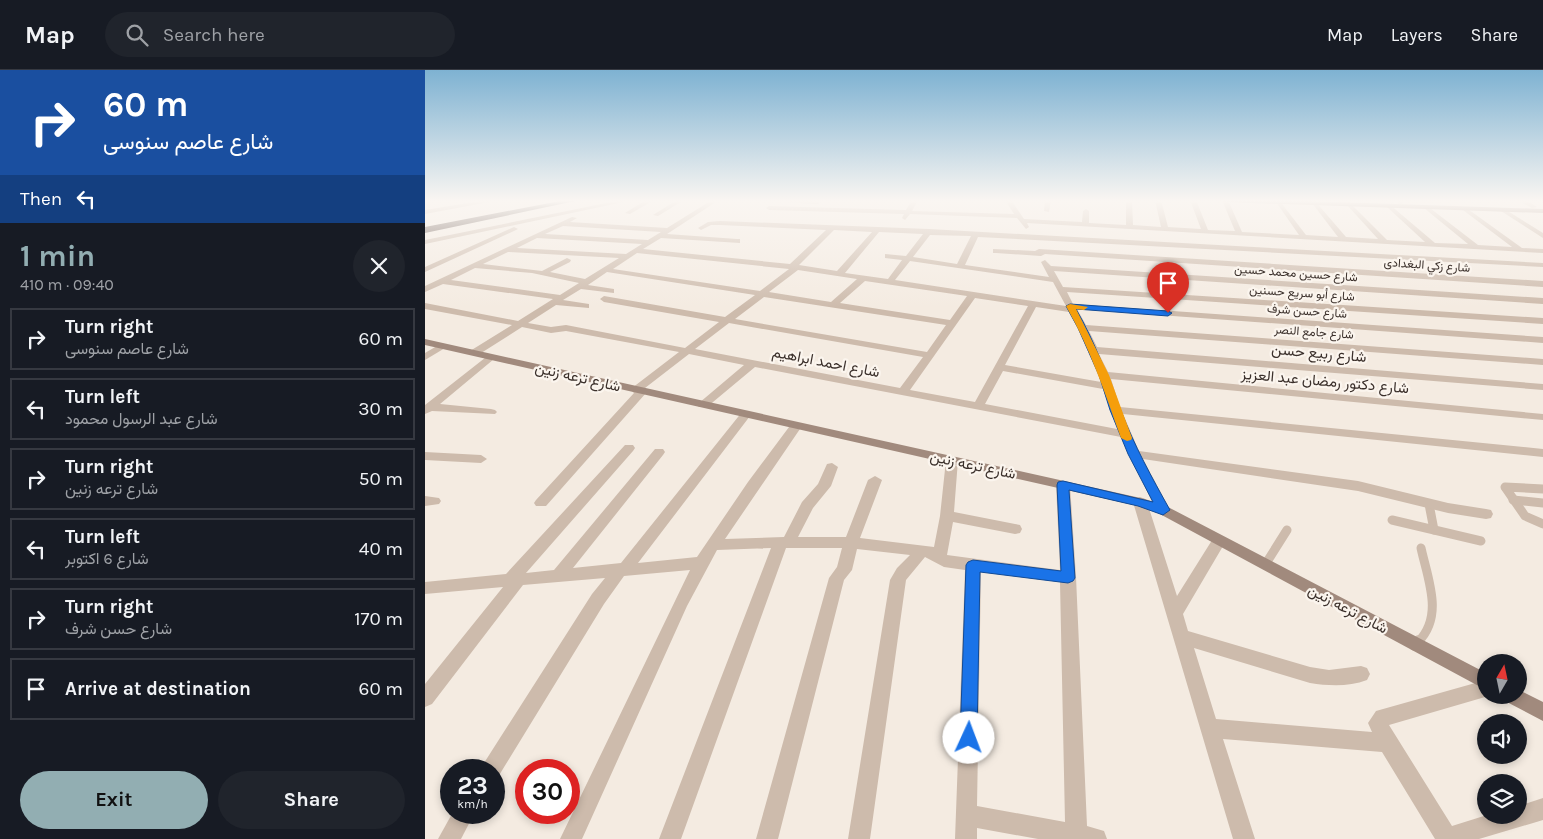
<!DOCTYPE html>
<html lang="en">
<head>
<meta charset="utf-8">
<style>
	:root { --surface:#171b24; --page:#20242c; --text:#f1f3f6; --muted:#9ea1a6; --line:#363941; --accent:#92aeb2 }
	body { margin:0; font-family:Karla,Vazirmatn,sans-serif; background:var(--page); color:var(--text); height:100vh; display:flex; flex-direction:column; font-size:19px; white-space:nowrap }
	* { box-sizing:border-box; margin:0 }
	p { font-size:16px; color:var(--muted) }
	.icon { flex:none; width:28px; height:28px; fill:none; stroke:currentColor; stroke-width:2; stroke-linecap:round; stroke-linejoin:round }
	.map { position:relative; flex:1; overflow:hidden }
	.side { display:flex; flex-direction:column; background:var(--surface); width:425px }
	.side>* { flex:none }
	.hud { background:#1a4fa0; color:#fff; overflow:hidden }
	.needle { width:32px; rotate:9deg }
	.buttons { position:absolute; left:1052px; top:584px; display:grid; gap:10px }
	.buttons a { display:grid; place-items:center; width:50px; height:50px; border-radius:50%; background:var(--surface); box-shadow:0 2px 8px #0003; font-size:25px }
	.speed { position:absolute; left:15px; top:689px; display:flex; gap:10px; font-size:25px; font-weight:700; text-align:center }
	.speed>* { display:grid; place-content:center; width:65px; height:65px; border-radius:50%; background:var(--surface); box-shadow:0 2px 8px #0003; line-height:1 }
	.speed small { font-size:12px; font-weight:400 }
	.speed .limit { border:8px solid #d22; background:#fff; color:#111 }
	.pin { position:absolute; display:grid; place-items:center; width:42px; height:42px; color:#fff; margin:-51px -21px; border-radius:50% 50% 50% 0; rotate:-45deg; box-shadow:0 0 5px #0007 }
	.pin .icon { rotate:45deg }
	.me { position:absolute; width:55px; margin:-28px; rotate:2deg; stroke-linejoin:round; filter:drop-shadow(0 0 4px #0008) }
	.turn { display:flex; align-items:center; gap:18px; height:105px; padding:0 20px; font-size:22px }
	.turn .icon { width:65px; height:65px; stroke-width:2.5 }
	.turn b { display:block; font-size:35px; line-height:42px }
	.then { display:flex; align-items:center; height:48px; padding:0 20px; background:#0003; gap:10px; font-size:19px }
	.round { display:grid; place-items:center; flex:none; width:52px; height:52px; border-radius:26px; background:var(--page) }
	.head { display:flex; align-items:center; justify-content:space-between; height:85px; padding:0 20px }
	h1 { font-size:30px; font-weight:700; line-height:38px; color:var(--accent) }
	.action { display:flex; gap:10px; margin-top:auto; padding:10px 20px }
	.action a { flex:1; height:58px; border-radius:30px; background:var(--accent); color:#111; font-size:20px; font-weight:700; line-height:58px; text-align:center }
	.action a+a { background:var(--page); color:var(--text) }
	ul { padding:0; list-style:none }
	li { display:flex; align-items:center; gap:15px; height:62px; margin:0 10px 8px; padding:0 10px; border:2px solid var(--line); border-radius:0px }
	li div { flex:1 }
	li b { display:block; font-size:19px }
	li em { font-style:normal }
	header { display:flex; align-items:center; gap:30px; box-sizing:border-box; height:70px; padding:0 25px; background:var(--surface); border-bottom:1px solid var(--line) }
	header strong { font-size:24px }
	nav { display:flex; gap:28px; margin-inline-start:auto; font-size:18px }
	.search { width:350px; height:45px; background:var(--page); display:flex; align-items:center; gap:12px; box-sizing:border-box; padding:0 18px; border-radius:28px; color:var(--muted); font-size:19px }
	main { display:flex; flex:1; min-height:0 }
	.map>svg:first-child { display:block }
</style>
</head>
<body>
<header>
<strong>Map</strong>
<div class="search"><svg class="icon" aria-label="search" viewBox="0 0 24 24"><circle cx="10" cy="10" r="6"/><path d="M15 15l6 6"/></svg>Search here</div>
<nav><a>Map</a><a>Layers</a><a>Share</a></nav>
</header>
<main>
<section class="side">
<div class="hud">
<div class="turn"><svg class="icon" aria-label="right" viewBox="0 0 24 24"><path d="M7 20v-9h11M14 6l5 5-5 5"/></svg><div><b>60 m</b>شارع عاصم سنوسى</div></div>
<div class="then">Then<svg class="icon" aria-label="left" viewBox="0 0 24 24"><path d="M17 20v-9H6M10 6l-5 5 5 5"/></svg></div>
</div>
<div class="head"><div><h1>1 min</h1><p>410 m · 09:40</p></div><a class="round"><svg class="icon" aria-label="close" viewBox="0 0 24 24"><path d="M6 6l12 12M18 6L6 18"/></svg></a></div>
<ul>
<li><svg class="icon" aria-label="right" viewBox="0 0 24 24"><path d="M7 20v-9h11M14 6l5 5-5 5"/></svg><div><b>Turn right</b><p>شارع عاصم سنوسى</p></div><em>60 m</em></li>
<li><svg class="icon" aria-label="left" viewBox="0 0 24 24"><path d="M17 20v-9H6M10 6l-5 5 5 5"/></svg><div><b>Turn left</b><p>شارع عبد الرسول محمود</p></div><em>30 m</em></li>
<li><svg class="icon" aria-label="right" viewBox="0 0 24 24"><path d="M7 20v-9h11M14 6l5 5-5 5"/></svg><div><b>Turn right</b><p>شارع ترعه زنين</p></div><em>50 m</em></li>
<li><svg class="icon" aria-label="left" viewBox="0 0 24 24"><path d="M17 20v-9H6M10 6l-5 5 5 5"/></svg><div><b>Turn left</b><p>شارع 6 اكتوبر</p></div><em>40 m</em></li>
<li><svg class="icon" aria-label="right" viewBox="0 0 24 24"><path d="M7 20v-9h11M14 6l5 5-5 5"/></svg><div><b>Turn right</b><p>شارع حسن شرف</p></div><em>170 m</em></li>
<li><svg class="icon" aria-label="arrive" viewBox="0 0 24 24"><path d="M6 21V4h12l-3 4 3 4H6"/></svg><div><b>Arrive at destination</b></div><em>60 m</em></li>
</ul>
<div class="action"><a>Exit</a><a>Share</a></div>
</section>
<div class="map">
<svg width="1118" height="769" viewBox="0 0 1118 769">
	<rect width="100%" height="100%" fill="#f4ebe1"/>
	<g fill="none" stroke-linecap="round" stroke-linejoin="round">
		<path stroke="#cdbbac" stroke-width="4.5" d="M 365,130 L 392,132"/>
		<path stroke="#cdbbac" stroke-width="7" d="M 1080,418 L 1091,418"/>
		<g stroke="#cdbbac" stroke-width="9">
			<path d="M 1118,419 L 1080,417 L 1100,446 L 1118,454"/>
			<path d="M 1088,430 L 1118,433"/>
			<path d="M 1004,434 L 1009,460"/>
			<path d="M 967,450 L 1056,471"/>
			<path d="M 840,495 L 862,460"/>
			<path d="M 993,572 C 1019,546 1003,510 996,478"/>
		</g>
		<path stroke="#cdbbac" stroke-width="12" d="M 990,575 L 994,571"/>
		<g fill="#cdbbac" fill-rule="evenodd">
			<path d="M 61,130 L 75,130 L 0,144 L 0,140 Z"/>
			<path d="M 196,130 L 208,130 L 0,174 L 0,170 Z"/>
			<path d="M 221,130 L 229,130 L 205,144 L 200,143 Z"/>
			<path d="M 252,130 L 259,130 L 233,146 L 228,145 Z"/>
			<path d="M 287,130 L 294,130 L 242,164 L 312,169 L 315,169 L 315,173 L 236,168 L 218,179 L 365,194 L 401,160 L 295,155 L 286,155 L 276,160 L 273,158 L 283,152 L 295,151 L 504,159 L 1118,193 L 1118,197 L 553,167 L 540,195 L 624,207 L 616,192 L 620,190 L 626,196 L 1118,228 L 1118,234 L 629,201 L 638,217 L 1118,248 L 1118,254 L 642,222 L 648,234 L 1118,267 L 1118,273 L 652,239 L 661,255 L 1118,289 L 1118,295 L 664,261 L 672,277 L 1118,314 L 1118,320 L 674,284 L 683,302 L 1118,344 L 1118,350 L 686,309 L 695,337 L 1118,379 L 1118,387 L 698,344 L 714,381 L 933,411 L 1023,433 L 1061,439 L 1066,440 L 1068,444 L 1066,448 L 1061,449 L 1023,443 L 933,421 L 718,389 L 745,440 L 743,443 L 733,443 L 731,440 L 696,367 L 330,297 L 282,337 L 274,337 L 272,335 L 274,333 L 319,295 L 264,284 L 220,318 L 222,321 L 221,323 L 121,436 L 111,436 L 109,433 L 111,430 L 209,323 L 206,320 L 207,318 L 254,282 L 141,261 L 126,263 L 97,257 L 53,285 L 45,285 L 45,281 L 87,255 L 0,239 L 0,233 L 93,251 L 128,229 L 18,214 L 0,222 L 0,216 L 147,147 L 152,148 L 145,152 L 242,158 ZM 138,156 L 236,162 L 223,170 L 120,164 ZM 409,160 L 447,162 L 412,201 L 374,195 ZM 454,162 L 498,164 L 481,186 L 460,184 L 460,188 L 477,190 L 463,209 L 420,203 ZM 505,165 L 546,166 L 532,194 L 488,187 ZM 112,168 L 217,174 L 201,184 L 92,178 ZM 83,182 L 84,182 L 194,188 L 160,209 L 125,202 L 145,192 L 146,190 L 142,188 L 117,201 L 58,194 ZM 212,183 L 364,199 L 335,221 L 188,199 ZM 485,191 L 628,212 L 641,236 L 470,210 ZM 50,198 L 107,203 L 154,213 L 135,225 L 26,210 ZM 373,200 L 432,209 L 406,232 L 344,222 ZM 182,202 L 330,225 L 300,247 L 179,226 L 175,229 L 179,232 L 294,252 L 260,278 L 141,255 L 126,257 L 103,253 L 131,235 L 164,238 L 164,234 L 138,230 L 156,219 L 189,223 L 189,219 L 163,215 ZM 440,211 L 542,226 L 525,250 L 415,233 ZM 339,227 L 521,255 L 502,282 L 310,249 ZM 550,228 L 603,236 L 550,332 L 485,320 ZM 611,237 L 644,242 L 653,258 L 676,312 L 580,295 ZM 304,253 L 498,287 L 475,318 L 270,279 ZM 578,301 L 678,319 L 692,359 L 560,334 Z"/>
			<path d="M 487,130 L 493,130 L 487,141 L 589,144 L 580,130 L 586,130 L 599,149 L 657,152 L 658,141 L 661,139 L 664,141 L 664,153 L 701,155 L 701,130 L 707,130 L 708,155 L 736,157 L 730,130 L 736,130 L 743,157 L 776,159 L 765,130 L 771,130 L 783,160 L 810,161 L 797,130 L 803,130 L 817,162 L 874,165 L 851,132 L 854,130 L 881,165 L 913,167 L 887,133 L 890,131 L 921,167 L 953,169 L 922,135 L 924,132 L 962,170 L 1000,172 L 962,137 L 964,134 L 1010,173 L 1043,174 L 999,138 L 1001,135 L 1053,175 L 1087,177 L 1038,140 L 1038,138 L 1040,137 L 1097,178 L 1118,179 L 1118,183 L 602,153 L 604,157 L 601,159 L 592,148 L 485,144 L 480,150 L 477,148 L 479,144 L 344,140 L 341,138 L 344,136 L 481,140 Z"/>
			<path d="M 620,130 L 626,130 L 624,142 L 619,141 Z"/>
			<path d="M 911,130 L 917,130 L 918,131 L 915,133 Z"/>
			<path d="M 970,130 L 977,130 L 979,133 L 974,134 Z"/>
			<path d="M 1096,130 L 1101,130 L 1112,137 L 1107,138 L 1096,132 Z"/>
			<path d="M 1078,138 L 1118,163 L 1118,168 L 1076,141 L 1075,140 Z"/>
			<path d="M 89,157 L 93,159 L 91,160 L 0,202 L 0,197 Z"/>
			<path d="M 568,179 L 610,181 L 614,179 L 1118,211 L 1118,217 L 620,184 L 616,186 L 571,183 L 568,183 Z"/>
			<path d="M 17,273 L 22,276 L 20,278 L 0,290 L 0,283 Z"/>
			<path d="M 65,284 L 70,287 L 69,289 L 15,334 L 66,339 L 70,340 L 72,342 L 70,344 L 7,341 L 0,344 L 0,335 Z"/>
			<path d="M 321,341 L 325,342 L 327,344 L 325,346 L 213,493 L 272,487 L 323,412 L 367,353 L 371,352 L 377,356 L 300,469 L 359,467 L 377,432 L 393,414 L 402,394 L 407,393 L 413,397 L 406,416 L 388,438 L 373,467 L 421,467 L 443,410 L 450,406 L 457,410 L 435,468 L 509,477 L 515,446 L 521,390 L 527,386 L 533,390 L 529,442 L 590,454 L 595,455 L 597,459 L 595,463 L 590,464 L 528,452 L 522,485 L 635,500 L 631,415 L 633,412 L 643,412 L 645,415 L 651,507 L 662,756 L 679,761 L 682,769 L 613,769 L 552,758 L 552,769 L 530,769 L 540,500 L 519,497 L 500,487 L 481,510 L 445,769 L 423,769 L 465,510 L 472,498 L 485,485 L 432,479 L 427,500 L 419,510 L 353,769 L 331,769 L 404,508 L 412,497 L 417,478 L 361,478 L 256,769 L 234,769 L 346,478 L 292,480 L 262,536 L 157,769 L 135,769 L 265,500 L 199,506 L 179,534 L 73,707 L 69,709 L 69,700 L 56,700 L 59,693 L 167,524 L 180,508 L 98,515 L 7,634 L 0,637 L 0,614 L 78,517 L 0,524 L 0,512 L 81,504 L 200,375 L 208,375 L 210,378 L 208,381 L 101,503 L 129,500 L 230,379 L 238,379 L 240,382 L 238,385 L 148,498 L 196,493 L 317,342 ZM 556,502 L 635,512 L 640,752 L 552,736 Z"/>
			<path d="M 0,382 L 56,385 L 62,389 L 56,393 L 0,390 Z"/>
			<path d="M 0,426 L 14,428 L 16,431 L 14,434 L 0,436 Z"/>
			<path d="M 715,427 L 720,429 L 722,432 L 752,526 L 789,467 L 794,466 L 799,467 L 801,471 L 758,544 L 763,561 L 885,597 L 904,600 L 936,596 L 942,598 L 945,604 L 942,610 C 924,617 904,616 885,613 L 769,578 L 791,649 L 947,662 L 943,653 L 951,641 L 1061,610 L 1061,625 L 1067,625 L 964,655 L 1027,756 L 1062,745 L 1094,745 L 1094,736 L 1118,728 L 1118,750 L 1054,769 L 1010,769 L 957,682 L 798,669 L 830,769 L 808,769 L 708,432 L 710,429 Z"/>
			<path d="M 28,742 L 50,742 L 36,769 L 13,769 Z"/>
		</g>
		<g fill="#a18a7d" fill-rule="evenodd">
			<path d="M 796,130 L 853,130 L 1118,139 L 1118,143 L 799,132 Z"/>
			<path d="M 0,269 L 720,429 L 743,437 L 1061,603 L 1061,620 L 733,443 L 713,436 L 0,275 Z"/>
			<path d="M 1094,620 L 1118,632 L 1118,651 L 1080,631 L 1077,625 L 1094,625 Z"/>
		</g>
		<path fill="#5c4a42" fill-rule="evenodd" d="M 140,130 L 155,130 L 0,163 L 0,157 Z"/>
	</g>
	<linearGradient id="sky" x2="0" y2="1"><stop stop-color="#7eb2d2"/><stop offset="0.55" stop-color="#faf6f2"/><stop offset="1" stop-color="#faf6f2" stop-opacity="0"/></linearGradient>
	<rect width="1118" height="238" fill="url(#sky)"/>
	<path fill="#1a73e8" stroke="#114b97" d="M 645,234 L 743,241 L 747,243 L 743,246 L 651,239 C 670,272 682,306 696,341 C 709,375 727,408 745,440 L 738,445 L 713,436 L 644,420 L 650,508 L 648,511 L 643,513 L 555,502 L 552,668 L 550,674 L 544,677 L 537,674 L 535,668 L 541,495 L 543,492 L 548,490 L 636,501 L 632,415 L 633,412 L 638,411 L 728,432 L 703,384 L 685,340 L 674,305 L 653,258 L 641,236 Z"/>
	<path fill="#f59e0b" d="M 645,234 L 663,237 L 659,240 L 651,239 L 684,305 L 707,368 L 706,370 L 702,371 L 696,368 C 680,323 665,278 641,236 Z"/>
	<g text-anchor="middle" stroke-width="4.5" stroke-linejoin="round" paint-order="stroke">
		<g font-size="12" fill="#3b302b" stroke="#fbf5ee">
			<text transform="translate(1002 195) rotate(4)" y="4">شارع زكي البغدادى</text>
			<text transform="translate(871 203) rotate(4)" y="4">شارع حسين محمد حسين</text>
			<text transform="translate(877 223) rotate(4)" y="4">شارع أبو سريع حسنين</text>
			<text transform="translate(882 241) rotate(4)" y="4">شارع حسن شرف</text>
			<text transform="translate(889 262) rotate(4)" y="4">شارع جامع النصر</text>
		</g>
		<g font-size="15" fill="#3b302b" stroke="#fbf5ee">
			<text transform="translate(894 283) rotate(5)" y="5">شارع ربيع حسن</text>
			<text transform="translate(401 292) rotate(11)" y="5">شارع احمد ابراهيم</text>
			<text transform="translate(153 307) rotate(13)" y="5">شارع ترعه زنين</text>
			<text transform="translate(900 311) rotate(5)" y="5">شارع دكتور رمضان عبد العزيز</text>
			<text transform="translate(548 395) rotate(12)" y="5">شارع ترعه زنين</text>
			<text transform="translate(923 539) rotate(28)" y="5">شارع ترعه زنين</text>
		</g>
	</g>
</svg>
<div class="buttons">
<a><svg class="needle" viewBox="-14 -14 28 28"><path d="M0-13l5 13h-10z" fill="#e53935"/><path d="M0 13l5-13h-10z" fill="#9ea1a6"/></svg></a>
<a><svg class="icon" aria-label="sound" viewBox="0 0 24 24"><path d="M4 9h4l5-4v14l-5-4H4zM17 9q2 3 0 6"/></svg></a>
<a><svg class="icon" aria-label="layers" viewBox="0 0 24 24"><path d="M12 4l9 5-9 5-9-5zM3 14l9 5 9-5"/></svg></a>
</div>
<div class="speed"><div>23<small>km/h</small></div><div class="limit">30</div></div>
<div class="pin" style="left:743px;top:243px;background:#d93025"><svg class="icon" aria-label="arrive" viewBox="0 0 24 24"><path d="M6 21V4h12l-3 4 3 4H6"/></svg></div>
<svg class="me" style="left:544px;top:668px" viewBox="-20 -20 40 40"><circle r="19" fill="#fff"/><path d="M0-13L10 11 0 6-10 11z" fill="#1a73e8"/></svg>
</div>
</main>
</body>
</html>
